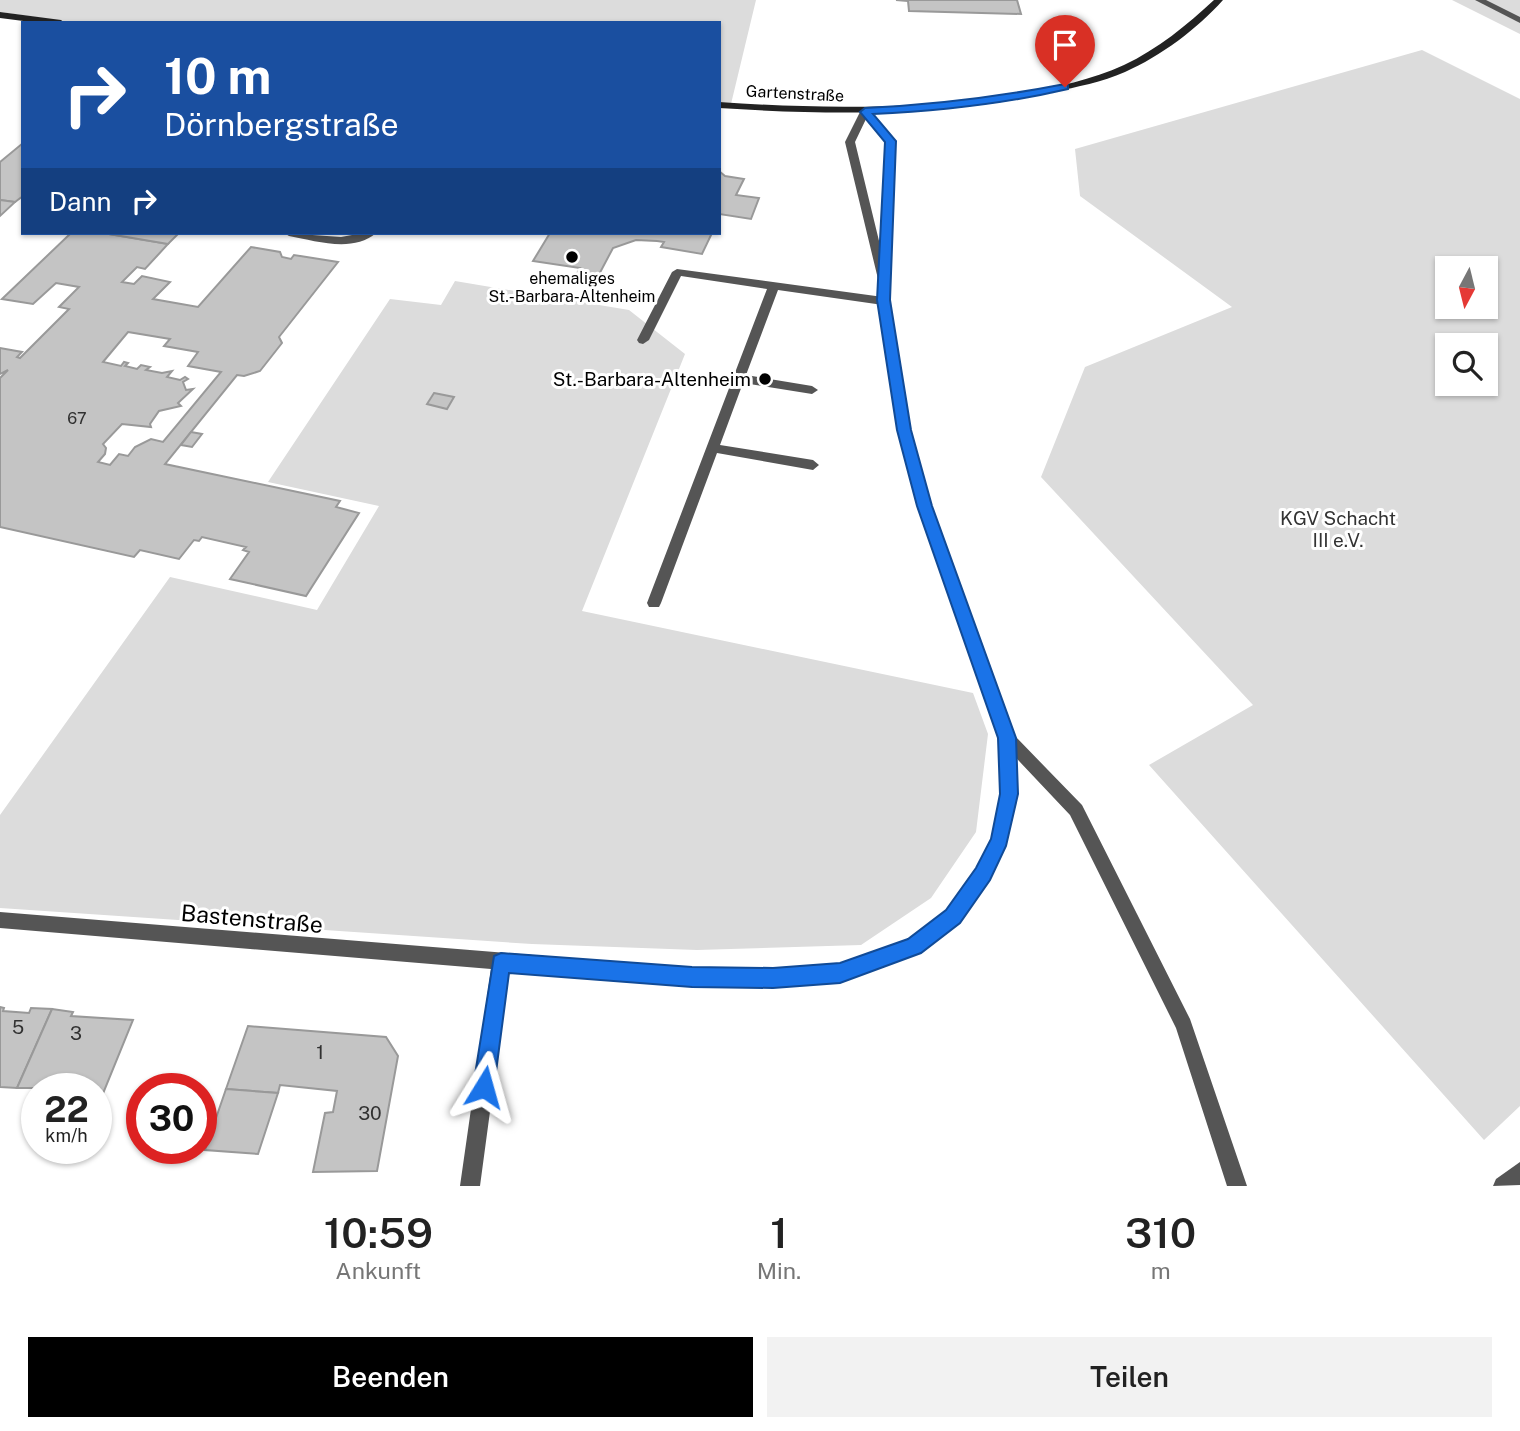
<!DOCTYPE html>
<html lang="de">
<head>
<meta charset="utf-8">
<style>
	:root { --surface:#fff; --page:#f2f2f2; --text:#222; --muted:#767676; --accent:#000 }
	body { margin:0; font-family:"Public Sans",sans-serif; background:var(--page); color:var(--text); height:100vh; display:flex; flex-direction:column; font-size:26px; white-space:nowrap }
	* { box-sizing:border-box; margin:0 }
	p { font-size:23px; color:var(--muted) }
	.icon { flex:none; width:38px; height:38px; fill:none; stroke:currentColor; stroke-width:2; stroke-linecap:round; stroke-linejoin:round }
	.map { position:relative; height:1186px; overflow:hidden }
	.details { display:flex; flex-direction:column; background:var(--surface); flex:1 }
	.details>* { flex:none }
	.guide { position:absolute; left:21px; top:21px; width:700px; height:214px; border-radius:0px; box-shadow:0 2px 5px #0004; background:#1a4fa0; color:#fff; overflow:hidden }
	.needle { width:46px; rotate:187deg }
	.fabs { position:absolute; left:1435px; top:256px; display:grid; gap:14px }
	.fabs a { display:grid; place-items:center; width:63px; height:63px; border-radius:0px; background:var(--surface); box-shadow:0 2px 5px #0004; font-size:35px }
	.speed { position:absolute; left:21px; top:1073px; display:flex; gap:14px; font-size:35px; font-weight:700; text-align:center }
	.speed>* { display:grid; place-content:center; width:91px; height:91px; border-radius:50%; background:var(--surface); box-shadow:0 2px 5px #0004; line-height:1 }
	.speed small { font-size:18px; font-weight:400 }
	.speed .limit { border:10px solid #d22; background:#fff; color:#111 }
	.pin { position:absolute; display:grid; place-items:center; width:60px; height:60px; color:#fff; margin:-72px -30px; border-radius:50% 50% 50% 0; rotate:-45deg; box-shadow:0 0 7px #0007 }
	.pin .icon { rotate:45deg }
	.me { position:absolute; width:77px; margin:-38px; rotate:8deg; stroke-linejoin:round; filter:drop-shadow(0 0 5px #0008) }
	.turn { display:flex; align-items:center; gap:24px; height:147px; padding:0 28px; font-size:32px }
	.turn .icon { width:91px; height:91px; stroke-width:2.5 }
	.turn b { display:block; font-size:49px; line-height:60px }
	.then { display:flex; align-items:center; height:66px; padding:0 28px; background:#0003; gap:14px; font-size:26px }
	.eta { display:flex; justify-content:space-evenly; align-items:center; height:119px; text-align:center }
	.eta b { font-size:42px; font-weight:600; line-height:49px }
	.primary-button { display:flex; gap:14px; margin-top:auto; padding:14px 28px }
	.primary-button a { flex:1; height:80px; border-radius:0px; background:var(--accent); color:#fff; font-size:28px; font-weight:600; line-height:80px; text-align:center }
	.primary-button a+a { background:var(--page); color:var(--text) }
	.map>svg:first-child { display:block }
</style>
</head>
<body>
<div class="map">
<svg width="1520" height="1186" viewBox="0 0 1520 1186">
	<rect width="100%" height="100%" fill="#fff"/>
	<g fill="#dcdcdc" fill-rule="evenodd">
		<path d="M 0,0 L 756,0 L 731,104 L 719,103 L 719,23 L 77,23 L 0,12 Z"/>
		<path d="M 1452,0 L 1520,0 L 1520,34 Z"/>
		<path d="M 1422,50 L 1520,99 L 1520,1106 L 1484,1140 L 1149,765 L 1253,705 L 1041,477 L 1085,367 L 1232,307 L 1080,196 L 1075,149 ZM 1447,268 L 1486,268 L 1486,306 L 1447,306 ZM 1447,345 L 1486,345 L 1486,383 L 1447,383 Z"/>
		<path d="M 455,281 L 629,310 L 685,354 L 582,611 L 973,693 L 988,734 L 976,832 L 931,898 L 861,945 L 697,950 L 532,944 L 0,908 L 0,815 L 170,577 L 317,610 L 379,506 L 268,482 L 390,299 L 441,305 Z"/>
	</g>
	<g fill="#c4c4c4" stroke="#999" stroke-width="2" fill-rule="evenodd">
		<path d="M 1017,0 L 1021,14 L 909,11 L 908,1 L 896,0 Z"/>
		<path d="M 23,143 L 23,196 L 15,202 L 0,200 L 0,162 Z"/>
		<path d="M 719,171 L 725,176 L 744,179 L 736,195 L 759,198 L 751,219 L 719,214 Z"/>
		<path d="M 0,200 L 15,202 L 0,216 Z"/>
		<path d="M 71,233 L 103,233 L 168,244 L 145,269 L 137,267 L 122,282 L 134,284 L 142,276 L 170,282 L 153,299 L 198,307 L 251,247 L 280,252 L 282,257 L 291,259 L 294,255 L 338,262 L 279,337 L 282,343 L 260,371 L 244,376 L 237,375 L 165,464 L 340,501 L 336,507 L 359,513 L 306,596 L 230,579 L 249,552 L 243,550 L 246,547 L 202,537 L 199,541 L 194,540 L 179,559 L 140,550 L 134,557 L 0,527 L 0,378 L 8,370 L 0,374 L 0,348 L 22,352 L 17,357 L 20,358 L 69,309 L 59,307 L 79,287 L 56,283 L 33,304 L 2,299 ZM 128,332 L 170,339 L 164,346 L 198,352 L 188,366 L 221,372 L 163,442 L 151,439 L 135,447 L 128,456 L 119,454 L 110,465 L 98,462 L 105,454 L 106,448 L 103,444 L 122,424 L 151,427 L 150,424 L 159,411 L 181,406 L 178,403 L 193,389 L 186,390 L 183,382 L 188,379 L 185,377 L 180,380 L 167,377 L 172,371 L 162,373 L 146,370 L 150,367 L 141,365 L 137,369 L 125,366 L 128,363 L 124,362 L 121,366 L 103,362 Z"/>
		<path d="M 103,233 L 179,233 L 168,244 Z"/>
		<path d="M 550,233 L 712,233 L 702,254 L 661,247 L 664,242 L 657,241 L 636,240 L 613,248 L 594,284 L 573,281 L 580,268 L 533,261 Z"/>
		<path d="M 434,393 L 454,397 L 447,409 L 427,404 Z"/>
		<path d="M 191,432 L 202,434 L 192,447 L 181,445 Z"/>
		<path d="M 0,1007 L 4,1008 L 3,1011 L 29,1013 L 31,1008 L 52,1009 L 17,1088 L 0,1087 Z"/>
		<path d="M 52,1009 L 73,1012 L 71,1016 L 133,1020 L 102,1096 L 96,1096 L 96,1088 L 17,1088 Z"/>
		<path d="M 248,1026 L 386,1037 L 398,1056 L 377,1171 L 313,1172 L 325,1113 L 333,1112 L 337,1091 L 280,1085 L 278,1093 L 226,1089 Z"/>
		<path d="M 226,1089 L 278,1093 L 258,1154 L 205,1150 Z"/>
	</g>
	<g fill="none" stroke-linecap="round" stroke-linejoin="round">
		<g fill="#555" fill-rule="evenodd">
			<path d="M 1475,0 L 1486,0 L 1520,17 L 1520,23 Z"/>
			<path d="M 284,233 L 341,237 L 363,233 L 376,233 C 353,253 316,241 289,236 Z"/>
			<path d="M 677,269 L 883,297 L 889,301 L 883,305 L 778,290 L 746,375 L 812,386 L 818,390 L 812,394 L 743,383 L 720,445 L 813,460 L 819,465 L 813,470 L 717,453 L 661,603 L 659,607 L 649,607 L 647,603 L 767,289 L 681,276 L 649,340 L 643,344 L 639,343 L 637,340 L 672,272 Z"/>
			<path d="M 1007,731 L 1012,733 L 1082,805 L 1190,1019 L 1247,1186 L 1227,1186 L 1176,1028 L 1070,815 L 1002,743 L 999,738 L 1002,733 Z"/>
			<path d="M 1520,1162 L 1520,1185 L 1493,1186 L 1496,1179 Z"/>
		</g>
		<path fill="#555" fill-rule="evenodd" d="M 865,109 L 868,110 L 895,141 L 889,301 L 910,430 L 931,506 L 1015,738 L 1017,794 L 1006,845 L 989,880 L 959,922 L 920,952 L 840,982 L 773,987 L 692,986 L 509,970 L 480,1186 L 460,1186 L 491,969 L 0,928 L 0,912 L 692,968 L 773,969 L 840,964 L 909,940 L 947,910 L 977,868 L 992,839 L 1001,794 L 999,738 L 917,506 L 898,430 L 877,301 L 878,279 L 845,142 L 860,112 ZM 866,119 L 885,141 L 880,245 L 855,142 Z"/>
		<g fill="#222" fill-rule="evenodd">
			<path d="M 1214,0 L 1223,0 C 1197,29 1161,56 1125,72 C 1102,82 1077,87 1053,92 C 943,117 831,115 719,108 L 719,102 C 820,109 921,110 1022,93 C 1056,87 1092,80 1124,65 C 1158,49 1187,25 1214,0 Z"/>
			<path d="M 0,12 L 61,20 L 65,23 L 39,23 L 0,18 Z"/>
		</g>
	</g>
	<path fill="#1a73e8" stroke="#114b97" stroke-width="2" d="M 1065,84 L 1068,85 L 1068,89 C 1004,104 939,111 873,114 L 896,141 L 890,300 L 911,430 L 932,506 L 1016,738 L 1018,794 L 1006,846 L 990,880 L 960,923 L 921,953 L 840,983 L 773,988 L 692,987 L 509,973 L 494,1087 L 491,1094 L 484,1097 L 476,1094 L 473,1087 L 494,956 L 501,953 L 692,967 L 773,968 L 840,963 L 908,939 L 946,910 L 976,868 L 991,839 L 1000,794 L 998,738 L 917,506 L 897,430 L 877,300 L 885,142 L 860,112 L 865,108 C 933,105 998,97 1065,84 Z"/>
	<g fill="#000" stroke="#fff" stroke-width="2.5">
		<circle cx="572" cy="257" r="7"/>
		<circle cx="765" cy="379" r="7"/>
	</g>
	<g text-anchor="middle" stroke-width="6" stroke-linejoin="round" paint-order="stroke">
		<g font-size="16" fill="#000" stroke="#fff">
			<text transform="translate(795 93) rotate(3)" y="6">Gartenstraße</text>
		</g>
		<g font-size="16" fill="#000" stroke="#fff">
			<text x="572" y="284">ehemaliges<tspan x="572" dy="18">St.-Barbara-Altenheim</tspan></text>
		</g>
		<g font-size="16" fill="#313131">
			<text x="77" y="424">67</text>
		</g>
		<g font-size="19" fill="#000" stroke="#fff" text-anchor="end">
			<text x="751" y="386">St.-Barbara-Altenheim</text>
		</g>
		<g font-size="19" fill="#333" stroke="#fff">
			<text x="1338" y="525">KGV Schacht<tspan x="1338" dy="22">III e.V.</tspan></text>
		</g>
		<g font-size="19" fill="#313131">
			<text x="18" y="1034">5</text>
			<text x="76" y="1040">3</text>
			<text x="320" y="1059">1</text>
			<text x="370" y="1120">30</text>
		</g>
		<g font-size="23" fill="#000" stroke="#fff">
			<text transform="translate(252 919) rotate(5)" y="8">Bastenstraße</text>
		</g>
	</g>
</svg>
<div class="fabs">
<a><svg class="needle" viewBox="-14 -14 28 28"><path d="M0-13l5 13h-10z" fill="#e53935"/><path d="M0 13l5-13h-10z" fill="#767676"/></svg></a>
<a><svg class="icon" aria-label="search" viewBox="0 0 24 24"><circle cx="10" cy="10" r="6"/><path d="M15 15l6 6"/></svg></a>
</div>
<div class="speed"><div>22<small>km/h</small></div><div class="limit">30</div></div>
<div class="pin" style="left:1065px;top:87px;background:#d93025"><svg class="icon" aria-label="arrive" viewBox="0 0 24 24"><path d="M6 21V4h12l-3 4 3 4H6"/></svg></div>
<svg class="me" style="left:484px;top:1087px" viewBox="-20 -20 40 40"><path d="M0-17L14 15 0 8-14 15z" fill="#1a73e8" stroke="#fff" stroke-width="4"/></svg>
<div class="guide">
<div class="turn"><svg class="icon" aria-label="right" viewBox="0 0 24 24"><path d="M7 20v-9h11M14 6l5 5-5 5"/></svg><div><b>10 m</b>Dörnbergstraße</div></div>
<div class="then">Dann<svg class="icon" aria-label="right" viewBox="0 0 24 24"><path d="M7 20v-9h11M14 6l5 5-5 5"/></svg></div>
</div>
</div>
<section class="details">
<div class="eta">
<div><b>10:59</b><p>Ankunft</p></div>
<div><b>1</b><p>Min.</p></div>
<div><b>310</b><p>m</p></div>
</div>
<div class="primary-button"><a>Beenden</a><a>Teilen</a></div>
</section>
</body>
</html>
